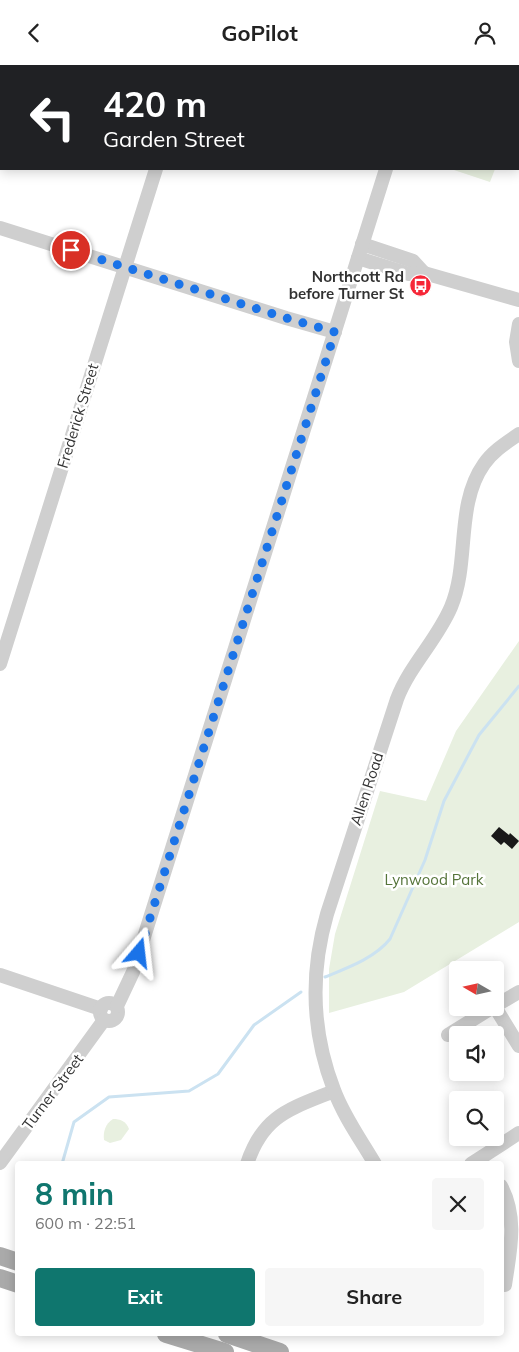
<!DOCTYPE html>
<html lang="en">
<head>
<meta charset="utf-8">
<style>
	:root { --surface:#fff; --page:#f6f6f6; --text:#222; --muted:#767676; --accent:#0f766e }
	body { margin:0; font-family:Mulish,sans-serif; background:var(--page); color:var(--text); height:100vh; display:flex; flex-direction:column; font-size:19px; white-space:nowrap }
	* { box-sizing:border-box; margin:0 }
	p { font-size:16px; color:var(--muted) }
	.icon { flex:none; width:28px; height:28px; fill:none; stroke:currentColor; stroke-width:2; stroke-linecap:round; stroke-linejoin:round }
	.map { position:relative; flex:1; overflow:hidden }
	.panel { position:absolute; left:15px; top:1096px; width:489px; height:175px; display:flex; flex-direction:column; background:var(--surface); border-radius:5px; box-shadow:0 2px 12px #0003 }
	.panel>* { flex:none }
	.banner { position:absolute; left:0px; top:0px; width:520px; height:105px; box-shadow:0 2px 12px #0003; background:#202124; color:#fff; overflow:hidden }
	.needle { width:32px; rotate:279deg }
	.tools { position:absolute; left:449px; top:896px; display:grid; gap:10px }
	.tools a { display:grid; place-items:center; width:55px; height:55px; border-radius:5px; background:var(--surface); box-shadow:0 2px 12px #0003; font-size:25px }
	.pin { position:absolute; display:grid; place-items:center; width:42px; height:42px; color:#fff; margin:-21px; border:2px solid #fff; border-radius:50%; box-shadow:0 1px 5px #0007 }
	.me { position:absolute; width:55px; margin:-28px; rotate:17deg; stroke-linejoin:round; filter:drop-shadow(0 0 4px #0008) }
	.turn { display:flex; align-items:center; gap:18px; height:105px; padding:0 20px; font-size:22px }
	.turn .icon { width:65px; height:65px; stroke-width:2.5 }
	.turn b { display:block; font-size:35px; line-height:42px }
	.round { display:grid; place-items:center; flex:none; width:52px; height:52px; border-radius:5px; background:var(--page) }
	.overview { display:flex; align-items:center; justify-content:space-between; height:85px; padding:0 20px }
	h1 { font-size:30px; font-weight:700; line-height:38px; color:var(--accent) }
	.button { display:flex; gap:10px; margin-top:auto; padding:10px 20px }
	.button a { flex:1; height:58px; border-radius:5px; background:var(--accent); color:#fff; font-size:20px; font-weight:700; line-height:58px; text-align:center }
	.button a+a { background:var(--page); color:var(--text) }
	header { display:flex; justify-content:space-between; align-items:center; height:65px; padding:0 20px; background:var(--surface); font-size:22px; font-weight:700 }
	.map>svg:first-child { display:block }
</style>
</head>
<body>
<header><svg class="icon" aria-label="back" viewBox="0 0 24 24"><path d="M15 5l-7 7 7 7"/></svg>GoPilot<svg class="icon" aria-label="person" viewBox="0 0 24 24"><circle cx="12" cy="8" r="4"/><path d="M4 21q1-7 8-7t8 7"/></svg></header>
<div class="map">
<svg width="519" height="1287" viewBox="0 0 519 1287">
	<rect width="100%" height="100%" fill="#fff"/>
	<g fill="#e8f0e0">
		<path d="M 451,104 L 495,104 L 490,117 Z"/>
		<path d="M 519,576 L 519,857 L 404,927 L 329,948 L 329,904 L 335,869 L 380,726 L 426,736 L 456,666 Z"/>
		<path d="M 113,1054 C 120,1054 126,1056 129,1064 L 121,1075 L 110,1078 L 104,1075 C 103,1067 105,1059 113,1054 Z"/>
	</g>
	<g fill="none" stroke-linecap="round" stroke-linejoin="round">
		<g stroke="#cbe2f1" stroke-width="3">
			<path d="M 325,912 C 347,903 375,893 390,874 L 425,795 L 444,736 L 479,670 L 519,621"/>
			<path d="M 62,1099 L 74,1057 L 109,1032 L 189,1026 L 218,1009 L 254,960 L 301,927"/>
		</g>
	</g>
	<path fill="#191919" d="M 499,762 L 509,770 L 510,768 L 519,776 L 512,784 L 504,777 L 501,780 L 491,771 Z"/>
	<g fill="none" stroke-linecap="round" stroke-linejoin="round">
		<g stroke="#cfcfcf" stroke-width="14">
			<path d="M 188,1 L 188,0"/>
			<path d="M 419,1 L 419,0"/>
			<path d="M 0,163 L 286,253 L 335,267"/>
			<path d="M 362,179 L 413,196 L 424,208"/>
			<path d="M 358,193 L 409,209 L 424,208 L 519,235"/>
			<path d="M 519,259 L 516,277 L 519,296"/>
			<path d="M 0,599 L 156,104"/>
			<path d="M 0,910 L 101,944"/>
			<circle cx="109" cy="947" r="9"/>
			<path d="M 117,941 L 133,907 L 386,104"/>
			<path d="M 495,941 L 519,927"/>
			<path d="M 495,942 L 519,981"/>
			<path d="M 448,970 L 493,942"/>
			<path d="M 0,1098 L 104,955"/>
			<path d="M 247,1099 C 263,1050 290,1044 334,1026"/>
			<path d="M 375,1099 C 361,1075 344,1052 334,1025 C 312,968 310,908 327,849 L 397,634 C 410,600 437,575 451,542 C 470,497 455,440 484,399 C 493,386 506,378 519,369"/>
			<path d="M 471,1099 L 519,1068"/>
			<path d="M 501,1121 C 518,1153 510,1186 505,1220"/>
		</g>
		<g stroke="#aaa" stroke-width="18">
			<path d="M 0,1191 L 18,1197"/>
			<path d="M 0,1213 L 18,1219"/>
			<path d="M 166,1269 L 225,1287"/>
			<path d="M 227,1269 L 280,1287"/>
		</g>
	</g>
	<g fill="none" stroke-linecap="round" stroke-linejoin="round">
		<path stroke="#1a73e8" stroke-width="9" stroke-dasharray="0 16.2" d="M 71,185 L 286,253 L 335,267 L 139,888"/>
	</g>
	<defs>
		<symbol id="bus-disc" viewBox="-11 -11 22 22"><circle r="9.5" fill="#f62737" stroke="#fff"/><path d="M-5-6H5V4H4V6H2V4H-2V6H-4V4H-5ZM-3.5-4V0h7V-4ZM-3.5 1.2v1.5H-2V1.2ZM2 1.2v1.5H3.5V1.2Z" fill="#fff"/></symbol>
	</defs>
	<g fill-rule="evenodd">
		<use href="#bus-disc" x="408" y="208" width="25" height="25"/>
	</g>
	<g text-anchor="middle" stroke-width="5" stroke-linejoin="round" paint-order="stroke">
		<g font-size="15" font-weight="bold" fill="#323232" stroke="#fff" text-anchor="end">
			<text x="404" y="217">Northcott Rd<tspan x="404" dy="17">before Turner St</tspan></text>
		</g>
		<g font-size="15" fill="#323232" stroke="#fff">
			<text transform="translate(78 351) rotate(-73)" y="5">Frederick Street</text>
			<text transform="translate(367 724) rotate(-72)" y="5">Allen Road</text>
			<text transform="translate(53 1027) rotate(-53)" y="5">Turner Street</text>
		</g>
		<g font-size="15" fill="#55743a" stroke="#fff">
			<text x="434" y="820">Lynwood Park</text>
		</g>
	</g>
</svg>
<div class="tools">
<a><svg class="needle" viewBox="-14 -14 28 28"><path d="M0-13l5 13h-10z" fill="#e53935"/><path d="M0 13l5-13h-10z" fill="#767676"/></svg></a>
<a><svg class="icon" aria-label="sound" viewBox="0 0 24 24"><path d="M4 9h4l5-4v14l-5-4H4zM17 9q2 3 0 6"/></svg></a>
<a><svg class="icon" aria-label="search" viewBox="0 0 24 24"><circle cx="10" cy="10" r="6"/><path d="M15 15l6 6"/></svg></a>
</div>
<div class="pin" style="left:71px;top:185px;background:#d93025"><svg class="icon" aria-label="arrive" viewBox="0 0 24 24"><path d="M6 21V4h12l-3 4 3 4H6"/></svg></div>
<svg class="me" style="left:139px;top:888px" viewBox="-20 -20 40 40"><path d="M0-17L14 15 0 8-14 15z" fill="#1a73e8" stroke="#fff" stroke-width="4"/></svg>
<div class="banner">
<div class="turn"><svg class="icon" aria-label="left" viewBox="0 0 24 24"><path d="M17 20v-9H6M10 6l-5 5 5 5"/></svg><div><b>420 m</b>Garden Street</div></div>
</div>
<section class="panel">
<div class="overview"><div><h1>8 min</h1><p>600 m · 22:51</p></div><a class="round"><svg class="icon" aria-label="close" viewBox="0 0 24 24"><path d="M6 6l12 12M18 6L6 18"/></svg></a></div>
<div class="button"><a>Exit</a><a>Share</a></div>
</section>
</div>
</body>
</html>
